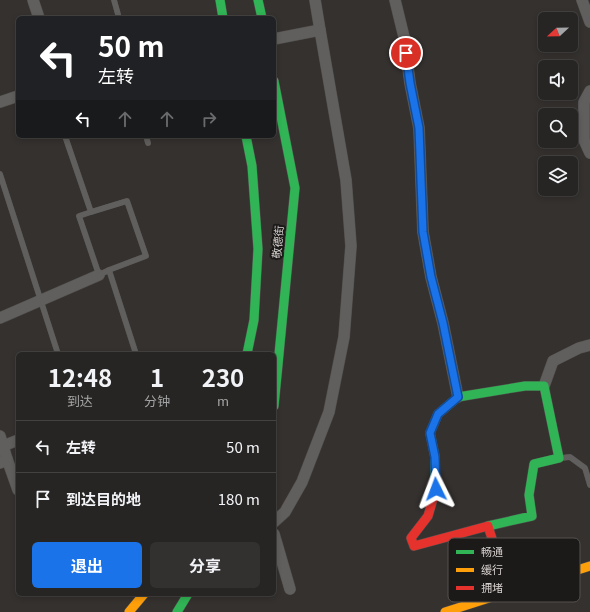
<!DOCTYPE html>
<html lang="zh">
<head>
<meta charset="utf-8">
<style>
	:root { --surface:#272523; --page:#333130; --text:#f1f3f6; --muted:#a4a5a6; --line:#434241; --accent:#1a73e8 }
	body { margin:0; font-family:Georgia,"Noto Sans SC",serif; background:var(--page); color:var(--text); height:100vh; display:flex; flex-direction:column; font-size:15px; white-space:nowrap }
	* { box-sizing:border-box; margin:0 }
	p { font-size:13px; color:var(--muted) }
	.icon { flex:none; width:22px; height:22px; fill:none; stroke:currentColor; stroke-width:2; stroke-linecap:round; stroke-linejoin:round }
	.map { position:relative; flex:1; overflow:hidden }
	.details { position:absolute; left:16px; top:352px; width:260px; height:244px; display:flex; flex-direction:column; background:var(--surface); border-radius:6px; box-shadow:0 2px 6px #0003,0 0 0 1px var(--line) }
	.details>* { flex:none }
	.banner { position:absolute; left:16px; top:16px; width:260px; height:122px; border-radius:6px; box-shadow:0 2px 6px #0003,0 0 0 1px var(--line); background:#202124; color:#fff; overflow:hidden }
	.needle { width:26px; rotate:248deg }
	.fabs { position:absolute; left:538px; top:12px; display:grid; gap:8px }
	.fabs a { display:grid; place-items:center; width:40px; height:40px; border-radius:6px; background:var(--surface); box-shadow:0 2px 6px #0003,0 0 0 1px var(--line); font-size:20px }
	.pin { position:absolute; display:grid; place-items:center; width:34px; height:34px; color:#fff; margin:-17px; border:2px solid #fff; border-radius:50%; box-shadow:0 1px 4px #0007 }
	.me { position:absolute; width:44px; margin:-22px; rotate:357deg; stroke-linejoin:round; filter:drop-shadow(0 0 3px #0008) }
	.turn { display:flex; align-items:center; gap:14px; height:84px; padding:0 16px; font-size:18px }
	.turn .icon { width:52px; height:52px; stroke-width:2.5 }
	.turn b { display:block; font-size:28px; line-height:34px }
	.lanes { display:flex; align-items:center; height:38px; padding:0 16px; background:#0003; justify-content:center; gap:20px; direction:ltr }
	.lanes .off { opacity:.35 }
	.eta { display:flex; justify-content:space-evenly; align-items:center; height:68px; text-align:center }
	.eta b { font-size:24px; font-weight:700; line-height:28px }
	.cta { display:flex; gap:8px; margin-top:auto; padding:8px 16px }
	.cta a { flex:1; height:46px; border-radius:6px; background:var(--accent); color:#fff; font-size:16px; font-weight:700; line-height:46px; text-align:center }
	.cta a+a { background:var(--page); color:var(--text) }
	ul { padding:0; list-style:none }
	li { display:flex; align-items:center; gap:12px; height:52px; padding:0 16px; border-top:1px solid var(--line) }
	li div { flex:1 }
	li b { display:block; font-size:15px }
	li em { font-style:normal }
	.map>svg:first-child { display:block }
</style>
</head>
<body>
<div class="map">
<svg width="590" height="612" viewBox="0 0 590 612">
	<rect width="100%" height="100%" fill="#34312f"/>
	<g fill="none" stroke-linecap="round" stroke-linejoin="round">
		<defs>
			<g id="lane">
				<path d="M 114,0 L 119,18"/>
				<path d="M 65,136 L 91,212 L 79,216 L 99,275 L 109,270 L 136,354"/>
				<path d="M 146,136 L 148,143"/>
				<path d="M 0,174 L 58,354"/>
				<path d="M 91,212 L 127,201 L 146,256 L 109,270"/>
				<path d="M 561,458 L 570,457 L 585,468 L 590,485"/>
			</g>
			<g id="street">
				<path d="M 33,0 L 39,18"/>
				<path d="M 395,0 L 404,37 L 410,83 L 419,128 L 423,232 L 431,277 L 443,323 L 458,397"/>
				<path d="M 582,0 L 590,22"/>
				<path d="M 274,39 L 320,30 L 315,0"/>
				<path d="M 590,91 L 584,102 L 584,140 L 590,153"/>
				<path d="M 0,102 L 18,96"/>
				<path d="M 0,318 L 99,275"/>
				<path d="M 544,386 L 553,361 L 579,348 L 590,345"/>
				<path d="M 0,436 L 7,459"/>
				<path d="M 3,446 L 18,440"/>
				<path d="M 0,463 L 7,459 L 18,490"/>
				<path d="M 274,522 L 285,512 L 302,482 L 329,412 L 344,337 L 351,246 L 346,180 L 320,30"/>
				<path d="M 274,534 L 290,589"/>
			</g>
			<g id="fast">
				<path d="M 220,0 L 223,18"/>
				<path d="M 258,0 L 262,18"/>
				<path d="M 274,81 L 295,188 L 274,406"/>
				<path d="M 246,136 L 252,166 L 258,249 L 254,320 L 247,354"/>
				<path d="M 435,492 L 435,457 L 430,433 L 438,414 L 458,397 L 525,386 L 544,386 L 559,458 L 534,464 L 529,495 L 532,516 L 488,526"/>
				<path d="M 177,612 L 188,594"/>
			</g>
			<g id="slow">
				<path d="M 129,612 L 144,594"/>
				<path d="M 445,612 L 590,566"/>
			</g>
			<path id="jam" d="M 435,492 L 428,516 L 411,538 L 414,546 L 488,526 L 509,592"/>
		</defs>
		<use href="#lane" stroke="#504e4c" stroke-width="6"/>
		<use href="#street" stroke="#504e4c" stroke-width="12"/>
		<use href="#fast" stroke="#504e4c" stroke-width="10"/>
		<use href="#slow" stroke="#504e4c" stroke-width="10"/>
		<use href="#jam" stroke="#504e4c" stroke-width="10"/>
		<use href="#lane" stroke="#615f5d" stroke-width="5.5"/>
		<use href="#street" stroke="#615f5d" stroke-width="11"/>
		<use href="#fast" stroke="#30b455" stroke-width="9"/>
		<use href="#slow" stroke="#ff9f0a" stroke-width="9"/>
		<use href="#jam" stroke="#e5322d" stroke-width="9"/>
	</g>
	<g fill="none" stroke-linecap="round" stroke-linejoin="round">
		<defs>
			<path id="route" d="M 406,53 L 410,83 L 419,128 L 423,232 L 431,277 L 443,323 L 458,397 L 438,414 L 430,433 L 435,457 L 436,489"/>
		</defs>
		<use href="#route" stroke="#114b97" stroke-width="10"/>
		<use href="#route" stroke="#1a73e8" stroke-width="7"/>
	</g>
	<g text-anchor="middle" stroke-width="4" stroke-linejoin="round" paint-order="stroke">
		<g font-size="11" fill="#d5d1cf" stroke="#1c1a18">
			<text transform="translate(278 242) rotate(-85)" y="4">敬德街</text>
		</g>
	</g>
	<rect x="448" y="538" width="132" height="64" rx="6" fill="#1c1a18" stroke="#54514f" stroke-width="1"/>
	<rect x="456" y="550" width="18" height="4" fill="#30b455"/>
	<rect x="456" y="568" width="18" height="4" fill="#ff9f0a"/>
	<rect x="456" y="586" width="18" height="4" fill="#e5322d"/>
	<g font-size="11" fill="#d5d1cf">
		<text x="481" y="556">畅通</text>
		<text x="481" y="574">缓行</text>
		<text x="481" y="592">拥堵</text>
	</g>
</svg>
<div class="fabs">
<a><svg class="needle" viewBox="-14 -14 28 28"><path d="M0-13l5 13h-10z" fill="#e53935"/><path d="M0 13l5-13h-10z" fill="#a4a5a6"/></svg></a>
<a><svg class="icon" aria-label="sound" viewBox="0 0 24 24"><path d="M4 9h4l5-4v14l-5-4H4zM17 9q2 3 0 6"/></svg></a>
<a><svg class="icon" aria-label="search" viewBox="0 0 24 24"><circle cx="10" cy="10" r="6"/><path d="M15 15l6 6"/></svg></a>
<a><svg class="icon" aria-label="layers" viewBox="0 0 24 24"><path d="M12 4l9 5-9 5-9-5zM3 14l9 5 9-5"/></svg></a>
</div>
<div class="pin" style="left:406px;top:53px;background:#d93025"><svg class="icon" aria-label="arrive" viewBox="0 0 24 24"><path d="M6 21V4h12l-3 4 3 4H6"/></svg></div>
<svg class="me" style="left:436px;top:489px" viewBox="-20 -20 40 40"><path d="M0-17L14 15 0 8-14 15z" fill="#1a73e8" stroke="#fff" stroke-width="4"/></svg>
<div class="banner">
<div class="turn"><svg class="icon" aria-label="left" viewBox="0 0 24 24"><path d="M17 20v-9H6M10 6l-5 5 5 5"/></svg><div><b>50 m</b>左转</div></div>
<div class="lanes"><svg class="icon" aria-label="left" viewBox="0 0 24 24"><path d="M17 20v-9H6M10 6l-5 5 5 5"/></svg><svg class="icon off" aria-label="ahead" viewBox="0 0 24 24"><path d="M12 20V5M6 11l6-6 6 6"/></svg><svg class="icon off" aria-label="ahead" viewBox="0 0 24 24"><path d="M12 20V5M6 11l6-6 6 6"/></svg><svg class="icon off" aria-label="right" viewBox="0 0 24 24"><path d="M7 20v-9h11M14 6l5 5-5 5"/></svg></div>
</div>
<section class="details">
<div class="eta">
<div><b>12:48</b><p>到达</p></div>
<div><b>1</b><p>分钟</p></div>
<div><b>230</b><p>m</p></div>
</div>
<ul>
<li><svg class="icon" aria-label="left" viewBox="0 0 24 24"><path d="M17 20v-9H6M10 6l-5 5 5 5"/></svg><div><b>左转</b></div><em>50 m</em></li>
<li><svg class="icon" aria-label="arrive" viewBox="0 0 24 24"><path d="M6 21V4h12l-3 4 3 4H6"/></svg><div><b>到达目的地</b></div><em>180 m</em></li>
</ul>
<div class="cta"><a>退出</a><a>分享</a></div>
</section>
</div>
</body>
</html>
